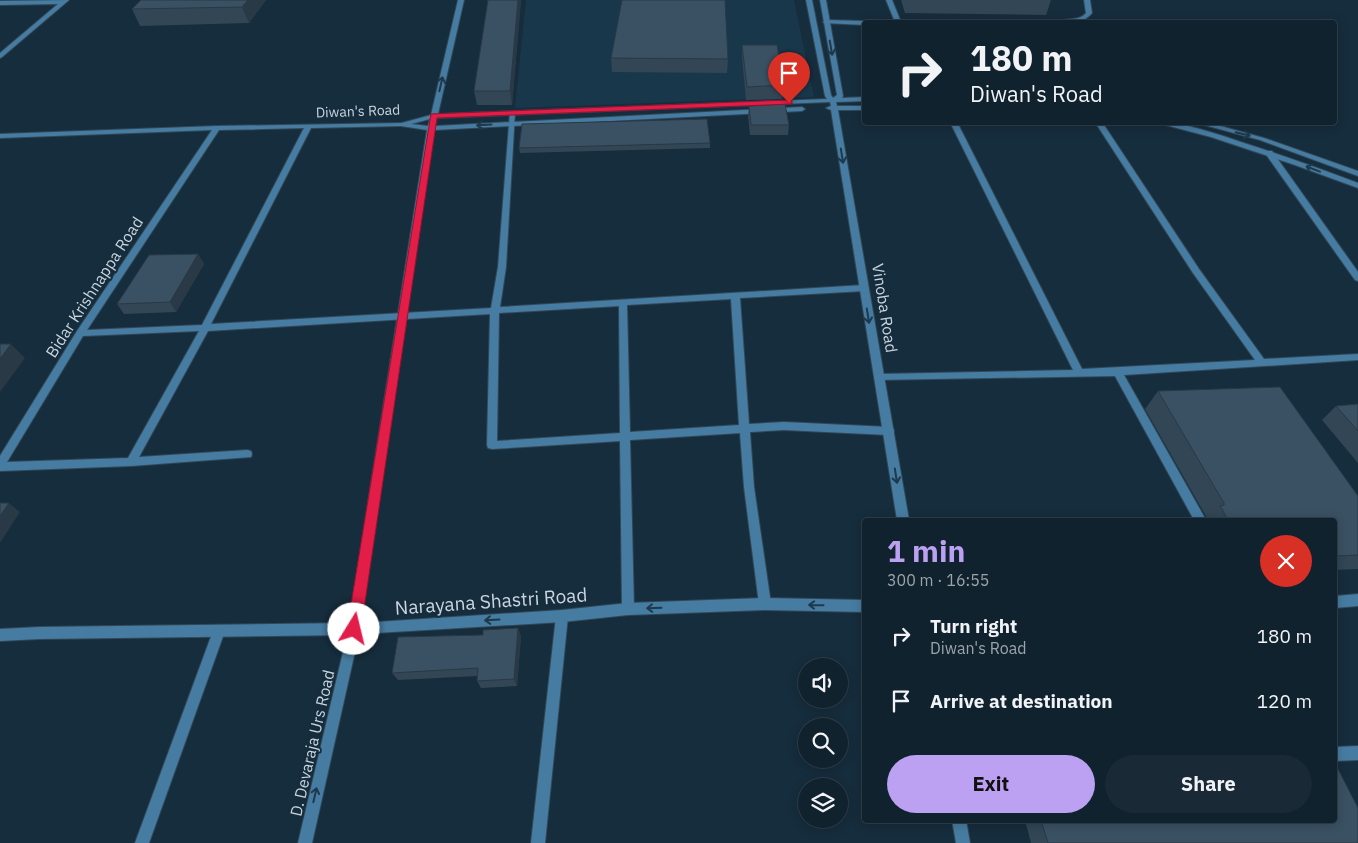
<!DOCTYPE html>
<html lang="en">
<head>
<meta charset="utf-8">
<style>
	:root { --surface:#10222e; --page:#192a36; --text:#f1f3f6; --muted:#9ca4aa; --line:#303f4a; --accent:#bca0f2 }
	body { margin:0; font-family:"IBM Plex Sans",sans-serif; background:var(--page); color:var(--text); height:100vh; display:flex; flex-direction:column; font-size:19px; white-space:nowrap }
	* { box-sizing:border-box; margin:0 }
	p { font-size:16px; color:var(--muted) }
	.icon { flex:none; width:28px; height:28px; fill:none; stroke:currentColor; stroke-width:2; stroke-linecap:round; stroke-linejoin:round }
	.map { position:relative; flex:1; overflow:hidden }
	.sheet { position:absolute; left:862px; top:518px; width:475px; height:305px; display:flex; flex-direction:column; background:var(--surface); border-radius:5px; box-shadow:0 2px 12px #0003,0 0 0 1px var(--line) }
	.sheet>* { flex:none }
	.guide { position:absolute; left:862px; top:20px; width:475px; height:105px; border-radius:5px; box-shadow:0 2px 12px #0003,0 0 0 1px var(--line); background:#10222e; color:var(--text); overflow:hidden }
	.tools { position:absolute; left:798px; top:658px; display:grid; gap:10px }
	.tools a { display:grid; place-items:center; width:50px; height:50px; border-radius:50%; background:var(--surface); box-shadow:0 2px 12px #0003,0 0 0 1px var(--line); font-size:25px }
	.pin { position:absolute; display:grid; place-items:center; width:42px; height:42px; color:#fff; margin:-51px -21px; border-radius:50% 50% 50% 0; rotate:-45deg; box-shadow:0 0 5px #0007 }
	.pin .icon { rotate:45deg }
	.me { position:absolute; width:55px; margin:-28px; rotate:9deg; stroke-linejoin:round; filter:drop-shadow(0 0 4px #0008) }
	.turn { display:flex; align-items:center; gap:18px; height:105px; padding:0 25px; font-size:22px }
	.turn .icon { width:65px; height:65px; stroke-width:2.5 }
	.turn b { display:block; font-size:35px; line-height:42px }
	.round { display:grid; place-items:center; flex:none; width:52px; height:52px; border-radius:26px; background:var(--page) }
	.summary { display:flex; align-items:center; justify-content:space-between; height:85px; padding:0 25px }
	h1 { font-size:30px; font-weight:700; line-height:38px; color:var(--accent) }
	.primary-button { display:flex; gap:10px; margin-top:auto; padding:10px 25px }
	.primary-button a { flex:1; height:58px; border-radius:30px; background:var(--accent); color:#111; font-size:20px; font-weight:700; line-height:58px; text-align:center }
	.primary-button a+a { background:var(--page); color:var(--text) }
	ul { padding:0; list-style:none }
	li { display:flex; align-items:center; gap:15px; height:65px; padding:0 25px }
	li div { flex:1 }
	li b { display:block; font-size:19px }
	li em { font-style:normal }
	.map>svg:first-child { display:block }
</style>
</head>
<body>
<div class="map">
<svg width="1358" height="843" viewBox="0 0 1358 843">
	<rect width="100%" height="100%" fill="#162d3d"/>
	<path fill="#19374b" d="M 526,0 L 794,0 L 814,97 L 515,108 Z"/>
	<g fill="none" stroke-linecap="round" stroke-linejoin="round">
		<defs>
			<g id="service">
				<path d="M 886,0 L 892,0 L 901,22 L 895,22 Z"/>
				<path d="M 1084,0 L 1090,0 L 1092,13 C 1083,24 1071,22 1057,22 C 1065,17 1079,22 1086,13 Z"/>
				<path d="M 826,20 L 865,21 L 868,22 L 865,22 L 865,25 L 824,23 L 823,22 Z"/>
			</g>
			<g id="minor">
				<path d="M 69,0 L 2,57 L 0,58 L 0,53 L 58,4 L 0,5 L 0,1 Z"/>
				<path d="M 510,111 L 515,112 L 506,267 L 500,307 L 864,285 L 868,288 L 864,291 L 740,298 L 749,424 L 784,422 L 889,427 L 893,428 L 894,431 L 893,434 L 889,435 L 784,430 L 750,432 L 754,487 L 771,604 L 769,608 L 765,610 L 761,608 L 759,604 L 744,487 L 740,433 L 630,440 L 634,609 L 632,613 L 628,615 L 624,613 L 622,609 L 620,441 L 492,449 L 488,448 L 487,445 L 490,314 L 208,331 L 139,457 L 247,450 L 251,451 L 252,454 L 251,457 L 131,466 L 0,471 L 0,456 L 77,331 L 212,130 L 0,138 L 0,134 L 217,126 L 403,123 L 404,124 L 401,126 L 311,128 L 211,324 L 491,308 L 498,267 ZM 304,128 L 202,325 L 87,330 L 219,130 ZM 731,299 L 739,425 L 630,432 L 627,305 ZM 619,306 L 620,433 L 497,441 L 499,313 ZM 199,331 L 128,458 L 7,462 L 83,336 Z"/>
				<path d="M 950,122 L 957,122 L 1082,369 L 1255,360 L 1193,273 L 1095,122 L 1102,122 L 1199,269 L 1264,359 L 1358,354 L 1358,360 L 1124,375 L 1206,520 L 1194,520 L 1115,376 L 876,380 L 874,378 L 879,374 L 1073,370 Z"/>
				<path d="M 1266,151 L 1272,151 L 1358,272 L 1358,281 L 1355,280 L 1265,153 Z"/>
				<path d="M 562,610 L 566,612 L 568,616 L 545,843 L 531,843 L 556,616 L 558,612 Z"/>
				<path d="M 219,625 L 223,627 L 225,631 L 149,843 L 135,843 L 213,631 L 215,627 Z"/>
				<path d="M 1358,746 L 1358,760 L 1335,761 L 1335,747 Z"/>
			</g>
			<g id="tertiary">
				<path d="M 458,0 L 464,0 L 438,114 L 827,99 L 825,96 L 806,0 L 812,0 L 831,95 L 833,98 L 837,95 L 820,0 L 826,0 L 843,96 L 842,98 L 865,97 L 865,101 L 836,102 L 837,106 L 865,106 L 865,110 L 838,110 L 909,520 L 897,520 L 831,110 L 826,108 L 831,106 L 830,102 L 437,118 L 435,126 L 802,107 L 805,109 L 802,111 L 434,130 L 361,623 L 562,610 L 628,603 L 765,598 L 865,600 L 865,612 L 765,610 L 628,615 L 562,622 L 359,634 L 312,843 L 298,843 L 347,635 L 39,639 L 0,641 L 0,629 L 39,627 L 349,623 L 427,130 L 401,126 L 398,124 L 431,115 ZM 430,119 L 428,126 L 411,124 Z"/>
				<path d="M 1154,122 C 1185,122 1217,134 1247,144 C 1284,156 1321,169 1358,183 L 1358,188 L 1295,165 L 1211,137 Z"/>
				<path d="M 1193,122 L 1206,122 L 1264,138 L 1358,171 L 1358,176 L 1260,140 Z"/>
				<path d="M 1358,594 L 1358,606 L 1335,608 L 1335,596 Z"/>
				<path d="M 952,820 L 966,820 L 970,843 L 956,843 Z"/>
			</g>
		</defs>
		<use href="#service" stroke="#324857" stroke-width="2"/>
		<use href="#minor" stroke="#324857" stroke-width="2"/>
		<use href="#tertiary" stroke="#324857" stroke-width="2"/>
		<use href="#service" fill="#477ca2" fill-rule="evenodd"/>
		<use href="#minor" fill="#477ca2" fill-rule="evenodd"/>
		<use href="#tertiary" fill="#477ca2" fill-rule="evenodd"/>
	</g>
	<g fill="#324655">
		<path d="M 141,0 L 266,0 L 249,23 L 140,26 L 132,9 Z"/>
		<path d="M 488,0 L 521,0 L 512,105 L 477,105 L 474,91 Z"/>
		<path d="M 901,0 L 1051,0 L 1046,15 L 905,13 Z"/>
		<path d="M 742,45 L 784,85 L 782,99 L 746,100 L 742,58 Z"/>
		<path d="M 611,58 L 728,59 L 727,73 L 612,72 Z"/>
		<path d="M 749,106 L 789,125 L 788,135 L 750,135 L 748,116 Z"/>
		<path d="M 710,143 L 710,148 L 520,153 L 519,148 Z"/>
		<path d="M 198,254 L 204,264 L 176,312 L 124,314 L 117,304 Z"/>
		<path d="M 1158,391 L 1358,496 L 1358,569 L 1335,570 L 1335,520 L 1206,520 L 1207,518 L 1145,409 Z"/>
		<path d="M 1358,404 L 1358,463 L 1322,420 L 1336,406 Z"/>
		<path d="M 518,628 L 521,636 L 517,686 L 481,688 L 477,681 L 477,676 L 398,680 L 392,673 L 483,635 Z"/>
		<path d="M 1025,820 L 1335,820 L 1358,843 L 1031,843 Z"/>
	</g>
	<g fill="#293945">
		<path d="M 248,0 L 266,0 L 249,23 L 242,7 Z"/>
		<path d="M 518,0 L 521,0 L 512,105 L 510,91 Z"/>
		<path d="M 198,254 L 204,264 L 176,312 L 170,302 Z"/>
		<path d="M 11,344 L 25,358 L 0,392 L 0,359 Z"/>
		<path d="M 9,503 L 20,512 L 0,543 L 0,516 Z"/>
		<path d="M 518,628 L 521,636 L 517,686 L 514,679 Z"/>
	</g>
	<g fill="#3a5163" stroke="#293945">
		<path d="M 141,0 L 248,0 L 242,7 L 132,9 Z"/>
		<path d="M 488,0 L 518,0 L 510,91 L 474,91 Z"/>
		<path d="M 622,0 L 725,0 L 728,59 L 611,58 Z"/>
		<path d="M 742,45 L 777,45 L 784,85 L 747,87 Z"/>
		<path d="M 785,104 L 789,125 L 751,125 L 749,106 Z"/>
		<path d="M 707,119 L 710,143 L 519,148 L 522,124 Z"/>
		<path d="M 198,254 L 170,302 L 117,304 L 149,255 Z"/>
		<path d="M 0,344 L 11,344 L 0,359 Z"/>
		<path d="M 1280,387 L 1358,496 L 1358,555 L 1335,556 L 1335,520 L 1228,520 L 1220,506 L 1224,505 L 1224,503 L 1158,391 Z"/>
		<path d="M 1358,404 L 1358,431 L 1336,406 Z"/>
		<path d="M 0,503 L 9,503 L 0,516 Z"/>
		<path d="M 518,628 L 514,679 L 477,681 L 478,668 L 392,673 L 398,637 L 483,635 L 483,630 Z"/>
		<path d="M 1335,763 L 1358,808 L 1358,843 L 1048,843 L 1041,820 L 1335,820 Z"/>
	</g>
	<defs><path id="oneway-shaft" d="M-6 0H5M1.5-3L5.5 0L1.5 3" fill="none" stroke-width="1.6" stroke-linecap="round" stroke-linejoin="round" transform="scale(1.25)"/></defs>
	<g stroke="#1d394c">
		<use href="#oneway-shaft" transform="translate(831 48) rotate(80)"/>
		<use href="#oneway-shaft" transform="translate(441 84) rotate(-77)"/>
		<use href="#oneway-shaft" transform="translate(484 125) rotate(177)"/>
		<use href="#oneway-shaft" transform="translate(1243 134) rotate(14)"/>
		<use href="#oneway-shaft" transform="translate(842 156) rotate(81)"/>
		<use href="#oneway-shaft" transform="translate(1313 169) rotate(-159)"/>
		<use href="#oneway-shaft" transform="translate(868 316) rotate(81)"/>
		<use href="#oneway-shaft" transform="translate(896 476) rotate(81)"/>
		<use href="#oneway-shaft" transform="translate(816 605) rotate(-179)"/>
		<use href="#oneway-shaft" transform="translate(654 608) rotate(178)"/>
		<use href="#oneway-shaft" transform="translate(492 620) rotate(177)"/>
		<use href="#oneway-shaft" transform="translate(315 795) rotate(-77)"/>
	</g>
	<path fill="#e11d48" stroke="#92132f" d="M 789,100 L 792,101 L 792,104 L 437,118 L 361,629 L 359,634 L 354,636 L 349,634 L 347,629 L 431,114 Z"/>
	<g text-anchor="middle" stroke-width="4" stroke-linejoin="round" paint-order="stroke">
		<g font-size="14" fill="#c8d5df" stroke="#162d3d">
			<text transform="translate(358 111) rotate(-2)" y="5">Diwan's Road</text>
		</g>
		<g font-size="16" fill="#c8d5df" stroke="#162d3d">
			<text transform="translate(94 287) rotate(-57)" y="6">Bidar Krishnappa Road</text>
			<text transform="translate(885 308) rotate(81)" y="6">Vinoba Road</text>
			<text transform="translate(312 743) rotate(-77)" y="6">D. Devaraja Urs Road</text>
		</g>
		<g font-size="19" fill="#c8d5df" stroke="#162d3d">
			<text transform="translate(491 601) rotate(-4)" y="7">Narayana Shastri Road</text>
		</g>
	</g>
</svg>
<div class="tools">
<a><svg class="icon" aria-label="sound" viewBox="0 0 24 24"><path d="M4 9h4l5-4v14l-5-4H4zM17 9q2 3 0 6"/></svg></a>
<a><svg class="icon" aria-label="search" viewBox="0 0 24 24"><circle cx="10" cy="10" r="6"/><path d="M15 15l6 6"/></svg></a>
<a><svg class="icon" aria-label="layers" viewBox="0 0 24 24"><path d="M12 4l9 5-9 5-9-5zM3 14l9 5 9-5"/></svg></a>
</div>
<div class="pin" style="left:789px;top:103px;background:#d93025"><svg class="icon" aria-label="arrive" viewBox="0 0 24 24"><path d="M6 21V4h12l-3 4 3 4H6"/></svg></div>
<svg class="me" style="left:354px;top:629px" viewBox="-20 -20 40 40"><circle r="19" fill="#fff"/><path d="M0-13L10 11 0 6-10 11z" fill="#e11d48"/></svg>
<div class="guide">
<div class="turn"><svg class="icon" aria-label="right" viewBox="0 0 24 24"><path d="M7 20v-9h11M14 6l5 5-5 5"/></svg><div><b>180 m</b>Diwan's Road</div></div>
</div>
<section class="sheet">
<div class="summary"><div><h1>1 min</h1><p>300 m · 16:55</p></div><a class="round" style="background:#d93025;color:#fff"><svg class="icon" aria-label="close" viewBox="0 0 24 24"><path d="M6 6l12 12M18 6L6 18"/></svg></a></div>
<ul>
<li><svg class="icon" aria-label="right" viewBox="0 0 24 24"><path d="M7 20v-9h11M14 6l5 5-5 5"/></svg><div><b>Turn right</b><p>Diwan's Road</p></div><em>180 m</em></li>
<li><svg class="icon" aria-label="arrive" viewBox="0 0 24 24"><path d="M6 21V4h12l-3 4 3 4H6"/></svg><div><b>Arrive at destination</b></div><em>120 m</em></li>
</ul>
<div class="primary-button"><a>Exit</a><a>Share</a></div>
</section>
</div>
</body>
</html>
